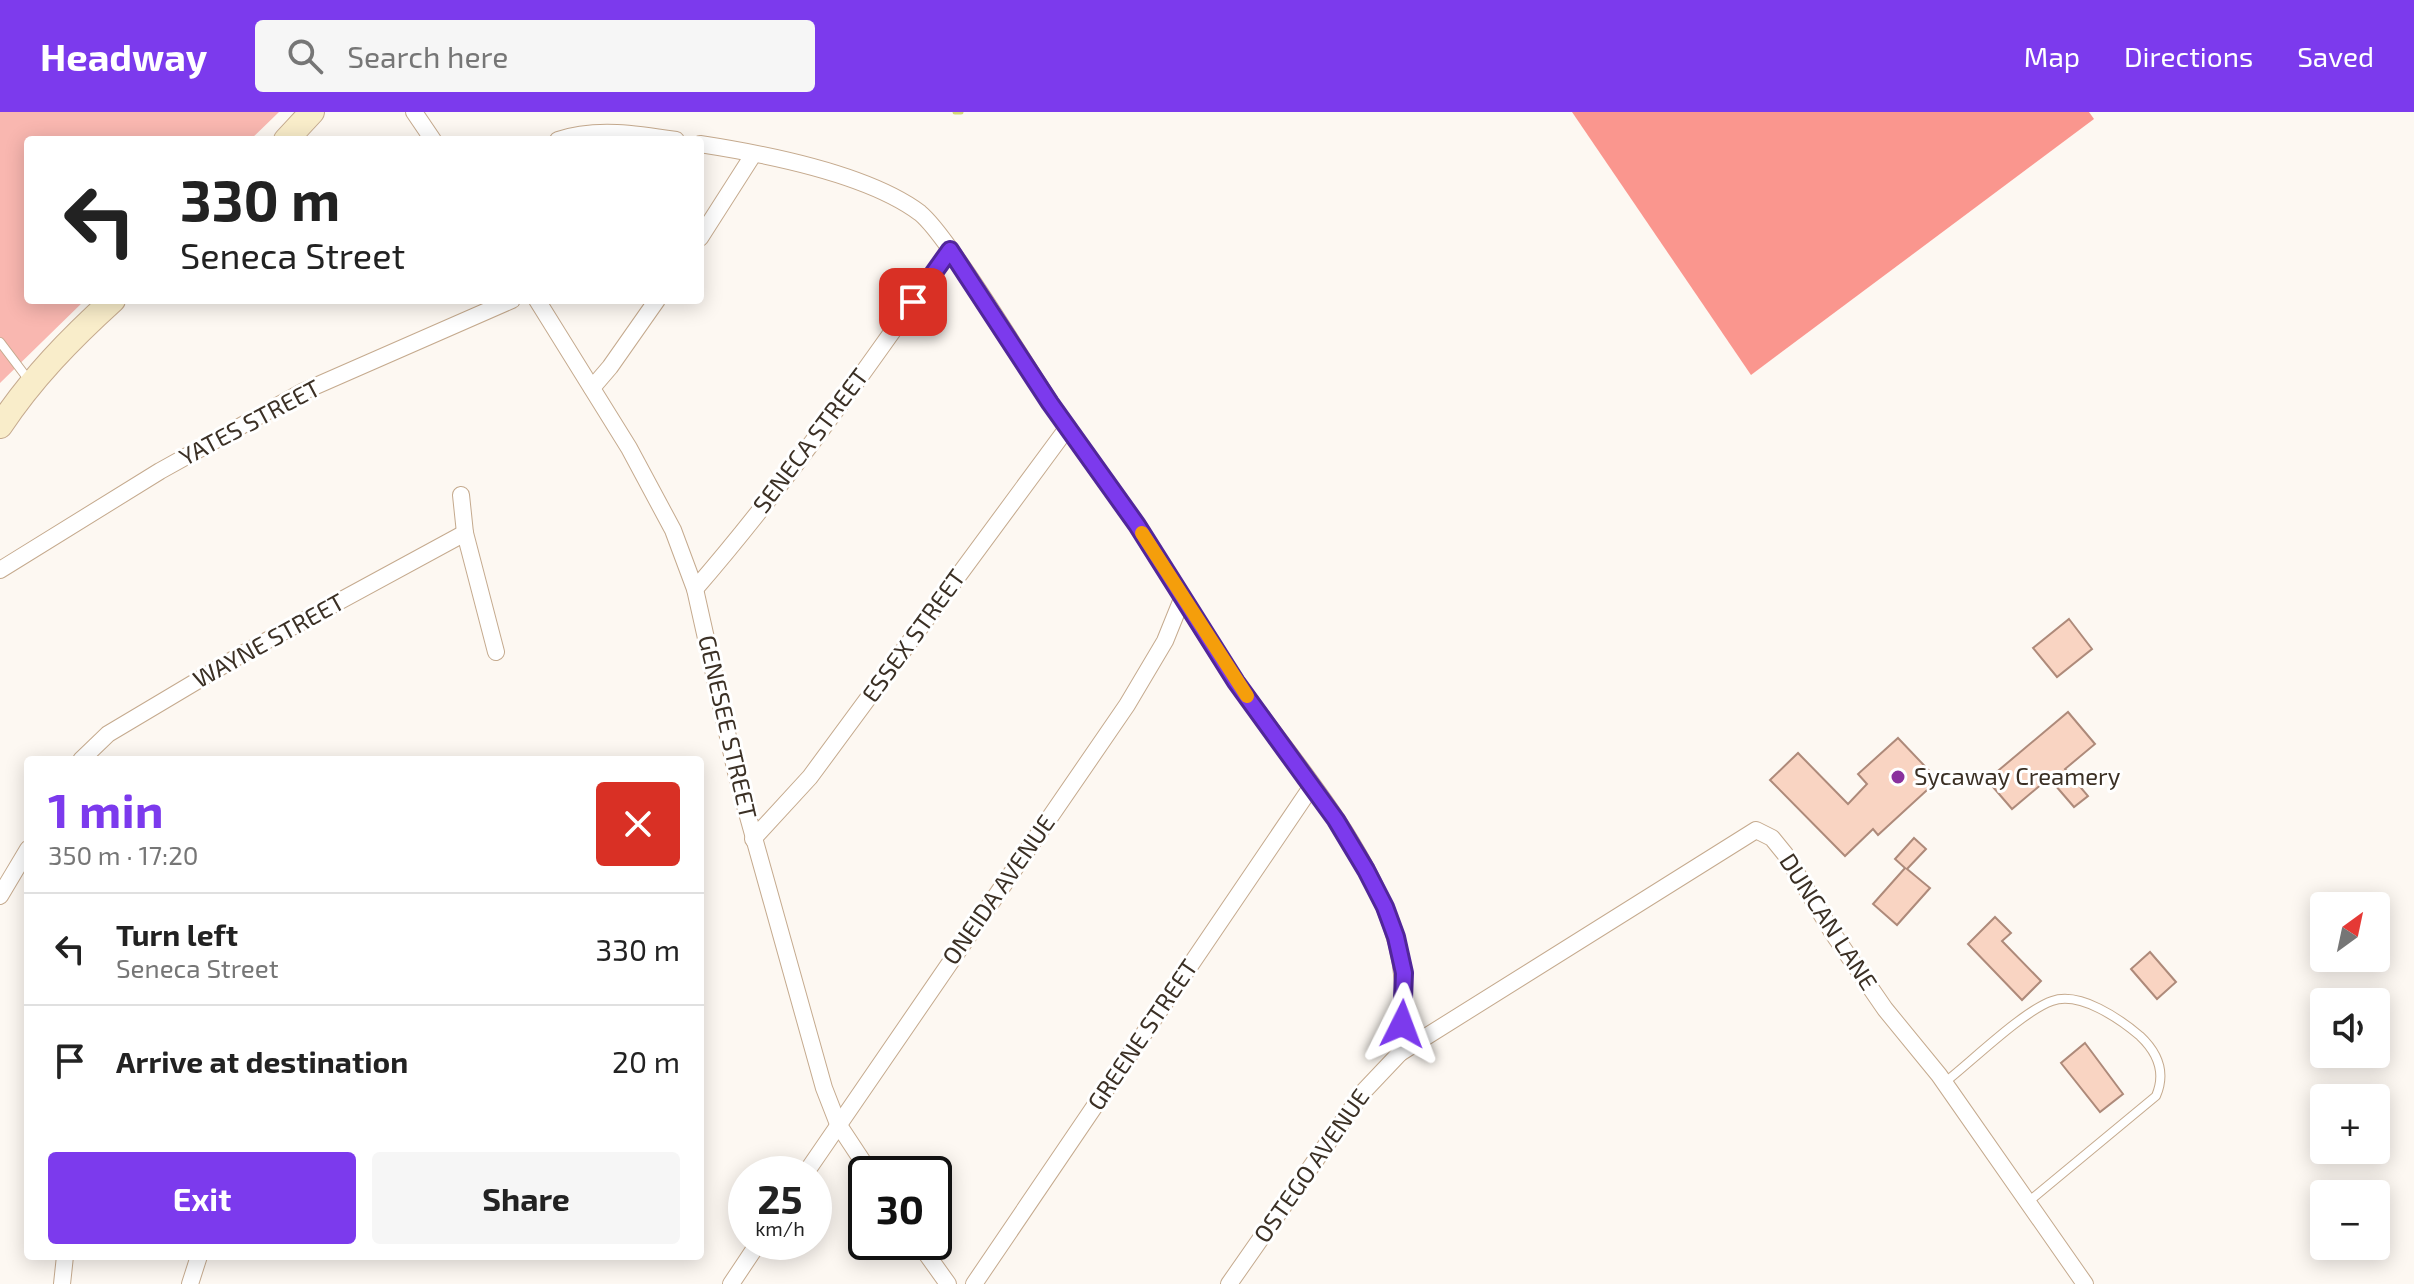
<!DOCTYPE html>
<html lang="en">
<head>
<meta charset="utf-8">
<style>
	:root { --surface:#fff; --page:#f6f6f6; --text:#222; --muted:#767676; --line:#e0e0e0; --accent:#7c3aed }
	body { margin:0; font-family:"Exo 2",sans-serif; background:var(--page); color:var(--text); height:100vh; display:flex; flex-direction:column; font-size:30px; white-space:nowrap }
	* { box-sizing:border-box; margin:0 }
	p { font-size:26px; color:var(--muted) }
	.icon { flex:none; width:44px; height:44px; fill:none; stroke:currentColor; stroke-width:2; stroke-linecap:round; stroke-linejoin:round }
	.map { position:relative; flex:1; overflow:hidden }
	.side { position:absolute; left:24px; top:644px; width:680px; height:504px; display:flex; flex-direction:column; background:var(--surface); border-radius:8px; box-shadow:0 4px 20px #0003 }
	.side>* { flex:none }
	.banner { position:absolute; left:24px; top:24px; width:680px; height:168px; border-radius:8px; box-shadow:0 4px 20px #0003; background:#fff; color:var(--text); overflow:hidden }
	.needle { width:52px; rotate:33deg }
	.controls { position:absolute; left:2310px; top:780px; display:grid; gap:16px }
	.controls a { display:grid; place-items:center; width:80px; height:80px; border-radius:8px; background:var(--surface); box-shadow:0 4px 20px #0003; font-size:40px }
	.speed { position:absolute; left:728px; top:1044px; display:flex; gap:16px; font-size:40px; font-weight:700; text-align:center }
	.speed>* { display:grid; place-content:center; width:104px; height:104px; border-radius:50%; background:var(--surface); box-shadow:0 4px 20px #0003; line-height:1 }
	.speed small { font-size:20px; font-weight:400 }
	.speed .limit { border:4px solid #111; border-radius:12px; background:#fff; color:#111 }
	.pin { position:absolute; display:grid; place-items:center; width:68px; height:68px; color:#fff; margin:-34px; border-radius:16px; box-shadow:0 4px 12px #0006 }
	.me { position:absolute; width:88px; margin:-44px; rotate:3deg; stroke-linejoin:round; filter:drop-shadow(0 0 6px #0008) }
	.turn { display:flex; align-items:center; gap:28px; height:168px; padding:0 24px; font-size:36px }
	.turn .icon { width:104px; height:104px; stroke-width:2.5 }
	.turn b { display:block; font-size:56px; line-height:68px }
	.round { display:grid; place-items:center; flex:none; width:84px; height:84px; border-radius:8px; background:var(--page) }
	.head { display:flex; align-items:center; justify-content:space-between; height:136px; padding:0 24px }
	h1 { font-size:48px; font-weight:700; line-height:60px; color:var(--accent) }
	.cta { display:flex; gap:16px; margin-top:auto; padding:16px 24px }
	.cta a { flex:1; height:92px; border-radius:8px; background:var(--accent); color:#fff; font-size:32px; font-weight:700; line-height:92px; text-align:center }
	.cta a+a { background:var(--page); color:var(--text) }
	ul { padding:0; list-style:none }
	li { display:flex; align-items:center; gap:24px; height:112px; padding:0 24px; border-top:2px solid var(--line) }
	li div { flex:1 }
	li b { display:block; font-size:30px }
	li em { font-style:normal }
	header { display:flex; align-items:center; gap:48px; box-sizing:border-box; height:112px; padding:0 40px; background:var(--accent); color:#fff }
	header strong { font-size:38px }
	nav { display:flex; gap:44px; margin-inline-start:auto; font-size:28px }
	.search { width:560px; height:72px; background:var(--page); display:flex; align-items:center; gap:20px; box-sizing:border-box; padding:0 28px; border-radius:8px; color:var(--muted); font-size:30px }
	.map>svg:first-child { display:block }
</style>
</head>
<body>
<header>
<strong>Headway</strong>
<div class="search"><svg class="icon" aria-label="search" viewBox="0 0 24 24"><circle cx="10" cy="10" r="6"/><path d="M15 15l6 6"/></svg>Search here</div>
<nav><a>Map</a><a>Directions</a><a>Saved</a></nav>
</header>
<div class="map">
<svg width="2414" height="1172" viewBox="0 0 2414 1172">
	<rect width="100%" height="100%" fill="#fdf8f2"/>
	<path fill="#f9b7b0" d="M 0,0 L 279,0 L 250,28 L 28,28 L 28,188 L 85,188 L 0,271 Z"/>
	<path fill="#fa968e" d="M 1572,0 L 2089,0 L 2094,7 L 1751,263 Z"/>
	<g fill="none" stroke-linecap="round" stroke-linejoin="round">
		<path stroke="#d3d876" stroke-width="5" d="M 955,0 L 961,0"/>
	</g>
	<g fill="#f9d4c2" stroke="#ae8a7a" stroke-width="2">
		<path d="M 2069,507 L 2092,537 L 2057,565 L 2033,536 Z"/>
		<path d="M 2068,600 L 2095,632 L 2065,657 L 2088,684 L 2074,695 L 2049,666 L 2012,697 L 1987,668 Z"/>
		<path d="M 1898,626 L 1938,668 L 1878,723 L 1873,717 L 1845,744 L 1770,668 L 1798,641 L 1848,692 L 1867,672 L 1858,662 Z"/>
		<path d="M 1914,726 L 1926,737 L 1907,757 L 1930,776 L 1897,813 L 1873,792 L 1905,756 L 1895,747 Z"/>
		<path d="M 1995,805 L 2011,821 L 2002,829 L 2041,869 L 2022,888 L 1968,832 Z"/>
		<path d="M 2150,840 L 2176,870 L 2157,887 L 2131,857 Z"/>
		<path d="M 2085,931 L 2123,982 L 2100,1000 L 2061,951 Z"/>
	</g>
	<g fill="none" stroke-linecap="round" stroke-linejoin="round">
		<defs>
			<g id="lane">
				<path d="M 0,230 L 31,271"/>
				<path d="M 1944,971 C 1971,950 2023,899 2052,889 C 2080,879 2120,907 2140,924 C 2158,941 2166,961 2156,984 L 2028,1090"/>
			</g>
			<g id="street">
				<path d="M 414,0 L 433,28"/>
				<path d="M 558,28 C 595,15 639,22 676,28"/>
				<path d="M 700,32 C 765,42 868,62 920,101 C 933,112 945,130 955,144 C 988,190 1017,239 1048,287 C 1076,330 1108,370 1136,412 C 1171,465 1202,520 1238,572 C 1289,644 1352,714 1385,797 C 1407,849 1405,886 1400,941"/>
				<path d="M 700,126 L 753,43"/>
				<path d="M 537,188 L 629,336 L 673,418 L 695,477 L 737,665 L 824,976 L 838,1012 L 871,1062"/>
				<path d="M 592,276 L 610,255 L 657,188"/>
				<path d="M 461,383 L 465,421 L 496,540"/>
				<path d="M 0,458 L 160,359 L 302,280 L 512,188"/>
				<path d="M 695,477 C 787,371 869,253 950,138"/>
				<path d="M 81,648 L 108,622 L 244,541 L 465,421"/>
				<path d="M 753,727 L 810,665 L 1068,315"/>
				<path d="M 0,784 L 28,737"/>
				<path d="M 805,1062 L 1127,593 L 1165,529 L 1182,487"/>
				<path d="M 918,1130 L 948,1172"/>
				<path d="M 62,1172 L 65,1144"/>
				<path d="M 190,1172 L 199,1144"/>
				<path d="M 731,1172 L 759,1130"/>
				<path d="M 974,1172 L 1312,674"/>
				<path d="M 1229,1172 L 1364,979 L 1400,941 L 1756,718 L 1772,726 L 1785,742 L 1834,823 L 1885,897 L 1939,963 L 2085,1172"/>
			</g>
			<g id="secondary">
				<path d="M 286,28 L 312,0"/>
				<path d="M 0,314 C 32,266 70,227 113,188"/>
			</g>
		</defs>
		<use href="#lane" stroke="#c5aa8e" stroke-width="10"/>
		<use href="#street" stroke="#c5aa8e" stroke-width="18"/>
		<use href="#secondary" stroke="#c5aa8e" stroke-width="26"/>
		<use href="#lane" stroke="#fff" stroke-width="8"/>
		<use href="#street" stroke="#fff" stroke-width="16"/>
		<use href="#secondary" stroke="#f9edca" stroke-width="24"/>
	</g>
	<g fill="none" stroke-linecap="round" stroke-linejoin="round">
		<defs>
			<path id="route" d="M 913,190 L 950,138 L 1050,291 L 1137,413 L 1236,570 L 1336,708 L 1366,758 L 1385,795 L 1396,825 L 1404,861 L 1402,912"/>
		</defs>
		<use href="#route" stroke="#51269a" stroke-width="20"/>
		<use href="#route" stroke="#7c3aed" stroke-width="14"/>
		<path stroke="#f59e0b" stroke-width="14" d="M 1142,421 L 1247,584"/>
	</g>
	<circle fill="#8a319d" stroke="#fff" stroke-width="3" cx="1898" cy="665" r="8"/>
	<g text-anchor="middle" stroke-width="6" stroke-linejoin="round" paint-order="stroke">
		<g font-size="24" fill="#3b3025" stroke="#fff">
			<text transform="translate(250 311) rotate(-28)" y="8">YATES STREET</text>
			<text transform="translate(811 329) rotate(-53)" y="8">SENECA STREET</text>
			<text transform="translate(914 524) rotate(-54)" y="8">ESSEX STREET</text>
			<text transform="translate(269 529) rotate(-29)" y="8">WAYNE STREET</text>
			<text transform="translate(727 615) rotate(77)" y="8">GENESEE STREET</text>
			<text transform="translate(999 778) rotate(-55)" y="8">ONEIDA AVENUE</text>
			<text transform="translate(1828 810) rotate(57)" y="8">DUNCAN LANE</text>
			<text transform="translate(1143 923) rotate(-56)" y="8">GREENE STREET</text>
			<text transform="translate(1312 1054) rotate(-55)" y="8">OSTEGO AVENUE</text>
		</g>
		<g font-size="24" fill="#3b3025" stroke="#fff" text-anchor="start">
			<text x="1914" y="673">Sycaway Creamery</text>
		</g>
	</g>
</svg>
<div class="controls">
<a><svg class="needle" viewBox="-14 -14 28 28"><path d="M0-13l5 13h-10z" fill="#e53935"/><path d="M0 13l5-13h-10z" fill="#767676"/></svg></a>
<a><svg class="icon" aria-label="sound" viewBox="0 0 24 24"><path d="M4 9h4l5-4v14l-5-4H4zM17 9q2 3 0 6"/></svg></a>
<a>+</a>
<a>−</a>
</div>
<div class="speed"><div>25<small>km/h</small></div><div class="limit">30</div></div>
<div class="pin" style="left:913px;top:190px;background:#d93025"><svg class="icon" aria-label="arrive" viewBox="0 0 24 24"><path d="M6 21V4h12l-3 4 3 4H6"/></svg></div>
<svg class="me" style="left:1402px;top:912px" viewBox="-20 -20 40 40"><path d="M0-17L14 15 0 8-14 15z" fill="#7c3aed" stroke="#fff" stroke-width="4"/></svg>
<div class="banner">
<div class="turn"><svg class="icon" aria-label="left" viewBox="0 0 24 24"><path d="M17 20v-9H6M10 6l-5 5 5 5"/></svg><div><b>330 m</b>Seneca Street</div></div>
</div>
<section class="side">
<div class="head"><div><h1>1 min</h1><p>350 m · 17:20</p></div><a class="round" style="background:#d93025;color:#fff"><svg class="icon" aria-label="close" viewBox="0 0 24 24"><path d="M6 6l12 12M18 6L6 18"/></svg></a></div>
<ul>
<li><svg class="icon" aria-label="left" viewBox="0 0 24 24"><path d="M17 20v-9H6M10 6l-5 5 5 5"/></svg><div><b>Turn left</b><p>Seneca Street</p></div><em>330 m</em></li>
<li><svg class="icon" aria-label="arrive" viewBox="0 0 24 24"><path d="M6 21V4h12l-3 4 3 4H6"/></svg><div><b>Arrive at destination</b></div><em>20 m</em></li>
</ul>
<div class="cta"><a>Exit</a><a>Share</a></div>
</section>
</div>
</body>
</html>
